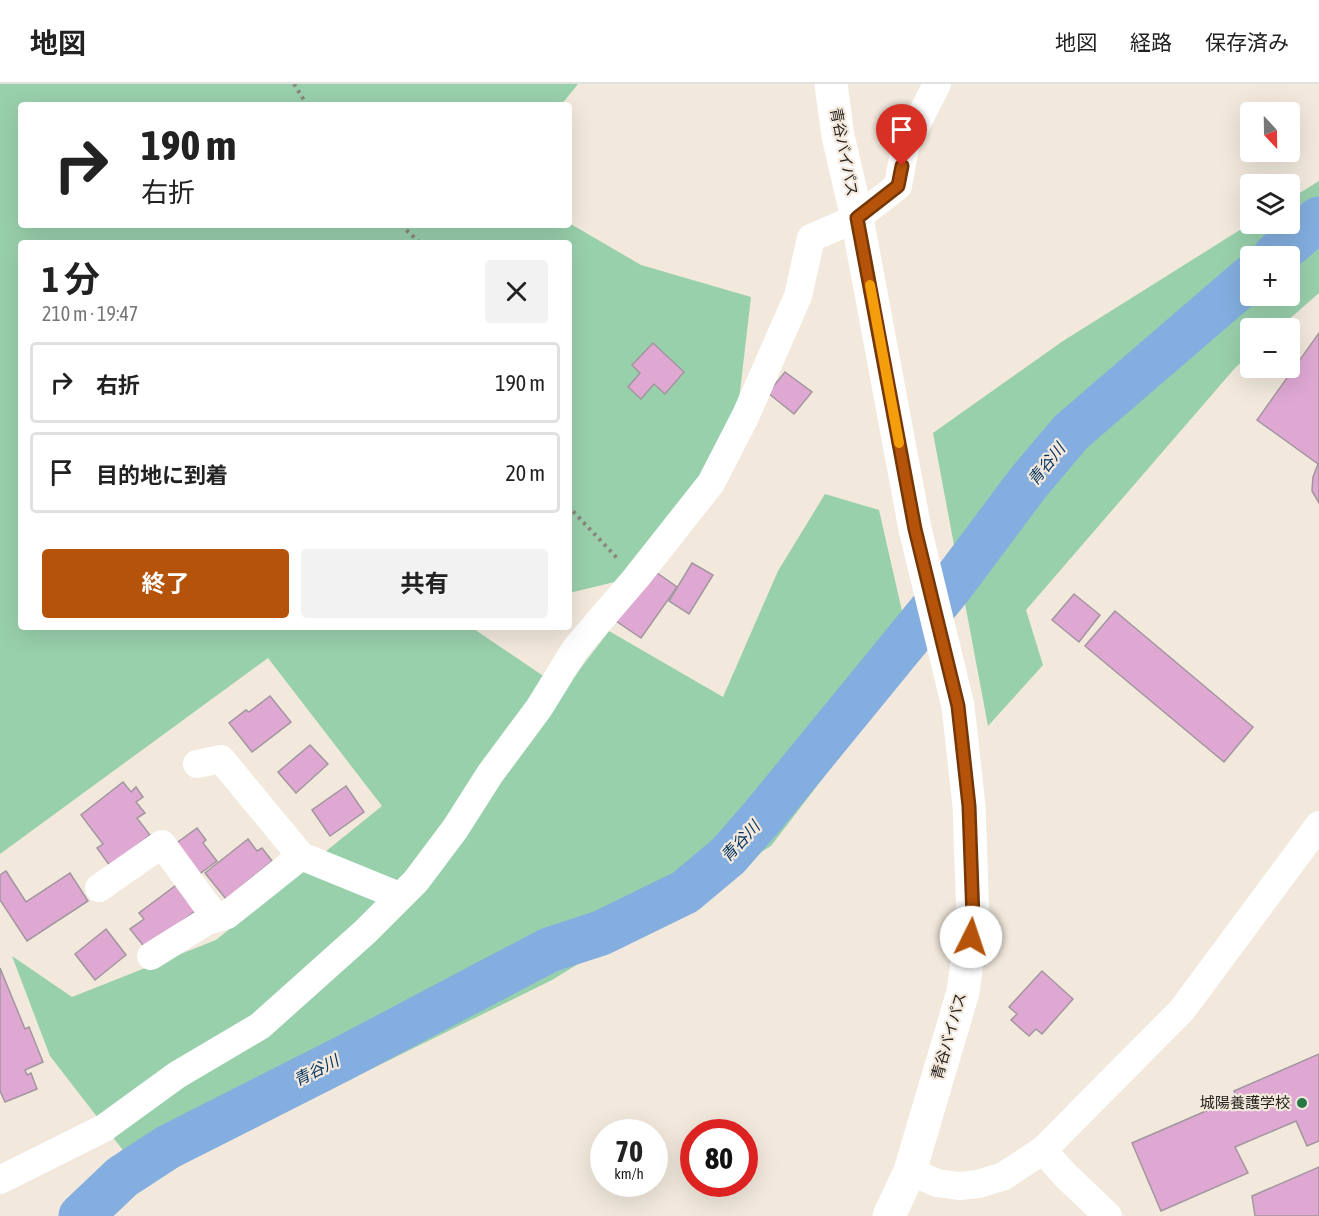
<!DOCTYPE html>
<html lang="ja">
<head>
<meta charset="utf-8">
<style>
	:root { --surface:#fff; --page:#f2f2f2; --text:#222; --muted:#767676; --line:#e0e0e0; --accent:#b45309 }
	body { margin:0; font-family:"Asap Condensed","Noto Sans JP",sans-serif; background:var(--page); color:var(--text); height:100vh; display:flex; flex-direction:column; font-size:22px; white-space:nowrap }
	* { box-sizing:border-box; margin:0 }
	p { font-size:20px; color:var(--muted) }
	.icon { flex:none; width:33px; height:33px; fill:none; stroke:currentColor; stroke-width:2; stroke-linecap:round; stroke-linejoin:round }
	.map { position:relative; flex:1; overflow:hidden }
	.sheet { position:absolute; left:18px; top:156px; width:554px; height:390px; display:flex; flex-direction:column; background:var(--surface); border-radius:6px; box-shadow:0 6px 24px #0002 }
	.sheet>* { flex:none }
	.top-card { position:absolute; left:18px; top:18px; width:554px; height:126px; border-radius:6px; box-shadow:0 6px 24px #0002; background:#fff; color:var(--text); overflow:hidden }
	.needle { width:39px; rotate:158deg }
	.fabs { position:absolute; left:1240px; top:18px; display:grid; gap:12px }
	.fabs a { display:grid; place-items:center; width:60px; height:60px; border-radius:6px; background:var(--surface); box-shadow:0 6px 24px #0002; font-size:30px }
	.speed { position:absolute; left:590px; top:1035px; display:flex; gap:12px; font-size:30px; font-weight:700; text-align:center }
	.speed>* { display:grid; place-content:center; width:78px; height:78px; border-radius:50%; background:var(--surface); box-shadow:0 6px 24px #0002; line-height:1 }
	.speed small { font-size:15px; font-weight:400 }
	.speed .limit { border:9px solid #d22; background:#fff; color:#111 }
	.pin { position:absolute; display:grid; place-items:center; width:51px; height:51px; color:#fff; margin:-62px -26px; border-radius:50% 50% 50% 0; rotate:-45deg; box-shadow:0 0 6px #0007 }
	.pin .icon { rotate:45deg }
	.me { position:absolute; width:66px; margin:-33px; rotate:4deg; stroke-linejoin:round; filter:drop-shadow(0 0 4px #0008) }
	.turn { display:flex; align-items:center; gap:21px; height:126px; padding:0 24px; font-size:27px }
	.turn .icon { width:78px; height:78px; stroke-width:2.5 }
	.turn b { display:block; font-size:42px; line-height:51px }
	.round { display:grid; place-items:center; flex:none; width:63px; height:63px; border-radius:6px; background:var(--page) }
	.overview { display:flex; align-items:center; justify-content:space-between; height:102px; padding:0 24px }
	h1 { font-size:36px; font-weight:700; line-height:45px }
	.button { display:flex; gap:12px; margin-top:auto; padding:12px 24px }
	.button a { flex:1; height:69px; border-radius:6px; background:var(--accent); color:#fff; font-size:24px; font-weight:700; line-height:69px; text-align:center }
	.button a+a { background:var(--page); color:var(--text) }
	ul { padding:0; list-style:none }
	li { display:flex; align-items:center; gap:18px; height:81px; margin:0 12px 9px; padding:0 12px; border:3px solid var(--line); border-radius:6px }
	li div { flex:1 }
	li b { display:block; font-size:22px }
	li em { font-style:normal }
	header { display:flex; align-items:center; gap:36px; box-sizing:border-box; height:84px; padding:0 30px; background:var(--surface); border-bottom:2px solid var(--line) }
	header strong { font-size:28px }
	nav { display:flex; gap:33px; margin-inline-start:auto; font-size:21px }
	.map>svg:first-child { display:block }
</style>
</head>
<body>
<header>
<strong>地図</strong>
<nav><a>地図</a><a>経路</a><a>保存済み</a></nav>
</header>
<div class="map">
<svg width="1319" height="1132" viewBox="0 0 1319 1132">
	<rect width="100%" height="100%" fill="#f2e8dc"/>
	<g fill="#99d0ac" fill-rule="evenodd">
		<path d="M 0,0 L 578,0 L 561,21 L 21,21 L 21,141 L 568,141 L 569,139 L 641,181 L 751,213 L 734,359 L 623,496 L 569,509 L 568,159 L 21,159 L 21,543 L 471,543 L 564,606 L 609,547 L 723,613 L 778,487 L 825,410 L 879,426 L 902,527 L 889,608 L 771,762 L 552,896 L 146,1096 L 50,972 L 12,872 L 72,913 L 216,856 L 382,722 L 268,574 L 0,770 Z"/>
		<path d="M 1319,97 L 1319,209 L 1279,244 L 1251,244 L 1251,269 L 1235,284 L 1026,526 L 1043,581 L 988,642 L 933,349 L 1063,257 L 1251,139 L 1290,140 L 1290,115 ZM 1251,172 L 1290,172 L 1290,212 L 1251,212 Z"/>
	</g>
	<g fill="none" stroke-linecap="round" stroke-linejoin="round">
		<g stroke="#83aedf" stroke-width="45">
			<path d="M 1275,172 L 1319,135"/>
			<path d="M 81,1132 L 122,1093 L 168,1063 L 342,975 L 549,866 L 601,849 L 685,808 L 728,772 L 763,732 L 951,502 L 1028,399 L 1071,348 L 1251,193"/>
		</g>
	</g>
	<g fill="#dea8d3" stroke="#a2969f" stroke-width="1.5">
		<path d="M 1319,249 L 1319,419 L 1312,407 L 1313,393 L 1318,380 L 1257,336 Z"/>
		<path d="M 653,259 L 684,288 L 665,310 L 654,300 L 641,315 L 628,303 L 640,289 L 632,281 Z"/>
		<path d="M 785,288 L 812,308 L 794,330 L 768,309 Z"/>
		<path d="M 692,479 L 713,491 L 689,530 L 669,517 Z"/>
		<path d="M 653,486 L 677,503 L 641,554 L 616,537 Z"/>
		<path d="M 1074,510 L 1100,531 L 1079,558 L 1052,536 Z"/>
		<path d="M 1115,527 L 1253,643 L 1224,678 L 1085,562 Z"/>
		<path d="M 270,612 L 291,638 L 252,668 L 229,639 L 246,626 L 249,628 Z"/>
		<path d="M 310,661 L 328,680 L 296,709 L 278,688 Z"/>
		<path d="M 123,698 L 131,708 L 136,703 L 143,713 L 136,718 L 145,729 L 137,734 L 150,751 L 110,782 L 97,764 L 103,760 L 81,731 Z"/>
		<path d="M 346,702 L 364,728 L 330,752 L 312,726 Z"/>
		<path d="M 197,744 L 206,756 L 203,759 L 217,777 L 197,792 L 174,761 Z"/>
		<path d="M 248,755 L 257,767 L 262,764 L 272,777 L 226,815 L 205,789 Z"/>
		<path d="M 6,787 L 26,818 L 70,789 L 88,817 L 27,857 L 0,816 L 0,791 Z"/>
		<path d="M 179,799 L 199,824 L 146,865 L 130,845 L 144,835 L 139,829 Z"/>
		<path d="M 106,845 L 126,871 L 95,896 L 75,870 Z"/>
		<path d="M 0,884 L 25,945 L 29,943 L 43,978 L 25,986 L 27,991 L 31,989 L 37,1005 L 5,1018 L 0,1007 Z"/>
		<path d="M 1042,887 L 1073,915 L 1042,950 L 1036,945 L 1029,952 L 1011,936 L 1017,930 L 1009,923 Z"/>
		<path d="M 1319,970 L 1319,1057 L 1307,1062 L 1296,1037 L 1235,1063 L 1248,1089 L 1161,1127 L 1132,1059 L 1236,1014 L 1234,1007 Z"/>
		<path d="M 1319,1083 L 1319,1132 L 1255,1132 L 1252,1112 Z"/>
	</g>
	<g fill="none" stroke-linecap="round" stroke-linejoin="round">
		<g stroke="#8c857d" stroke-width="4" stroke-dasharray="3 4.5" stroke-linecap="butt">
			<path d="M 294,0 L 307,21"/>
			<path d="M 401,141 L 420,159"/>
			<path d="M 568,422 L 619,476"/>
		</g>
		<g stroke="#fff" stroke-width="28">
			<path d="M 197,680 L 221,675 L 301,772 L 399,812"/>
			<path d="M 99,804 L 162,760 L 216,834"/>
			<path d="M 151,872 L 207,837 L 227,831 L 301,772"/>
			<path d="M 1043,1066 L 1065,1091 L 1108,1132"/>
			<path d="M 910,1087 L 937,1099 L 959,1102 L 978,1100 L 1004,1092 L 1043,1066 L 1182,926 L 1319,741"/>
			<path d="M 0,1096 L 104,1044 L 177,991 L 260,942 L 365,848 L 416,797 L 455,745 L 490,690 L 539,624 L 576,564 L 636,494 L 711,399 L 745,333 L 798,212 L 811,154 L 857,134 L 898,102 L 905,63 L 937,0"/>
		</g>
		<path stroke="#fff" stroke-width="33" d="M 831,0 L 838,52 L 857,134 L 915,445 L 958,622 L 969,722 L 973,835 L 963,908 L 910,1087 L 889,1132"/>
	</g>
	<g fill="none" stroke-linecap="round" stroke-linejoin="round">
		<defs>
			<path id="route" d="M 902,82 L 898,102 L 857,134 L 915,445 L 958,622 L 969,722 L 973,835 L 971,853"/>
		</defs>
		<use href="#route" stroke="#753606" stroke-width="15"/>
		<use href="#route" stroke="#b45309" stroke-width="10"/>
		<path stroke="#f59e0b" stroke-width="10" d="M 870,201 L 899,359"/>
	</g>
	<circle fill="#277747" stroke="#f2e8dc" stroke-width="2" cx="1302" cy="1019" r="6"/>
	<g text-anchor="middle" stroke-width="4.5" stroke-linejoin="round" paint-order="stroke">
		<g font-size="15" fill="#26221e" stroke="#f2e8dc">
			<text transform="translate(844 68) rotate(79)" y="5">青谷バイパス</text>
			<text transform="translate(949 952) rotate(-74)" y="5">青谷バイパス</text>
		</g>
		<g font-size="15" fill="#26221e" stroke="#f2e8dc" text-anchor="end">
			<text x="1290" y="1024">城陽養護学校</text>
		</g>
		<g font-size="16" font-style="italic" fill="#01325e" stroke="#f2e8dc">
			<text transform="translate(1046 380) rotate(-51)" y="6">青谷川</text>
			<text transform="translate(740 757) rotate(-47)" y="6">青谷川</text>
			<text transform="translate(316 986) rotate(-27)" y="6">青谷川</text>
		</g>
	</g>
</svg>
<div class="fabs">
<a><svg class="needle" viewBox="-14 -14 28 28"><path d="M0-13l5 13h-10z" fill="#e53935"/><path d="M0 13l5-13h-10z" fill="#767676"/></svg></a>
<a><svg class="icon" aria-label="layers" viewBox="0 0 24 24"><path d="M12 4l9 5-9 5-9-5zM3 14l9 5 9-5"/></svg></a>
<a>+</a>
<a>−</a>
</div>
<div class="speed"><div>70<small>km/h</small></div><div class="limit">80</div></div>
<div class="pin" style="left:902px;top:82px;background:#d93025"><svg class="icon" aria-label="arrive" viewBox="0 0 24 24"><path d="M6 21V4h12l-3 4 3 4H6"/></svg></div>
<svg class="me" style="left:971px;top:853px" viewBox="-20 -20 40 40"><circle r="19" fill="#fff"/><path d="M0-13L10 11 0 6-10 11z" fill="#b45309"/></svg>
<div class="top-card">
<div class="turn"><svg class="icon" aria-label="right" viewBox="0 0 24 24"><path d="M7 20v-9h11M14 6l5 5-5 5"/></svg><div><b>190 m</b>右折</div></div>
</div>
<section class="sheet">
<div class="overview"><div><h1>1 分</h1><p>210 m · 19:47</p></div><a class="round"><svg class="icon" aria-label="close" viewBox="0 0 24 24"><path d="M6 6l12 12M18 6L6 18"/></svg></a></div>
<ul>
<li><svg class="icon" aria-label="right" viewBox="0 0 24 24"><path d="M7 20v-9h11M14 6l5 5-5 5"/></svg><div><b>右折</b></div><em>190 m</em></li>
<li><svg class="icon" aria-label="arrive" viewBox="0 0 24 24"><path d="M6 21V4h12l-3 4 3 4H6"/></svg><div><b>目的地に到着</b></div><em>20 m</em></li>
</ul>
<div class="button"><a>終了</a><a>共有</a></div>
</section>
</div>
</body>
</html>
